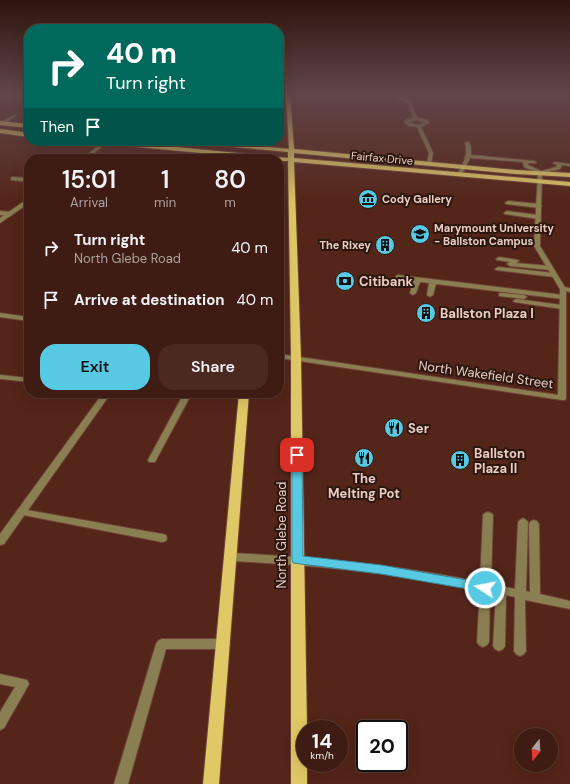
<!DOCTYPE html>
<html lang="en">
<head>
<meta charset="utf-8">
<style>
	:root { --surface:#3f1c13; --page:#4a2921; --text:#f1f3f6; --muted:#ada1a0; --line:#583a33; --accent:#58c9e3 }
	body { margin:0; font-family:"DM Sans",sans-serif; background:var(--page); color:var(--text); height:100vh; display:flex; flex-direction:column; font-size:15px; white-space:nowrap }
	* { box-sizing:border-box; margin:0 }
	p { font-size:13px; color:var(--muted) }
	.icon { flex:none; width:22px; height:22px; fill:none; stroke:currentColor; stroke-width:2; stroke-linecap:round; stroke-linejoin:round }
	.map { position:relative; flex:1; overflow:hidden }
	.side { position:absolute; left:24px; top:154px; width:260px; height:244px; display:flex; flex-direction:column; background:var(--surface); border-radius:16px; box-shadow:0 4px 16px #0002,0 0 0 1px var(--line) }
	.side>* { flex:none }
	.guide { position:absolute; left:24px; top:24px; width:260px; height:122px; border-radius:16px; box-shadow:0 4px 16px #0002,0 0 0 1px var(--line); background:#00695c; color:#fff; overflow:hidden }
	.needle { width:26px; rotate:197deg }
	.controls { position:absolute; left:514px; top:728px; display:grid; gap:8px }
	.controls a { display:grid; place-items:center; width:44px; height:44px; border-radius:50%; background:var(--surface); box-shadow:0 4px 16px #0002,0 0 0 1px var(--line); font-size:20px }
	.speed { position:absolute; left:296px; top:720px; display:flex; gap:8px; font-size:20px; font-weight:700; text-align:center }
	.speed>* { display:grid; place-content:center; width:52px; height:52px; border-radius:50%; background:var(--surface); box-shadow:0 4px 16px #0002,0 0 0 1px var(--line); line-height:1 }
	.speed small { font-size:10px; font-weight:400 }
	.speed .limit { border:2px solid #111; border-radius:6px; background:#fff; color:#111 }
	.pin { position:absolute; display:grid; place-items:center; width:34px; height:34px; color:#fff; margin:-17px; border-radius:8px; box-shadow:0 2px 6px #0006 }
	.me { position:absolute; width:44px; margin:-22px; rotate:281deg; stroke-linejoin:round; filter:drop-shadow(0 0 3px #0008) }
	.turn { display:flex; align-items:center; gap:14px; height:84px; padding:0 16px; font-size:18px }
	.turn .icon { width:52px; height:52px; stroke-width:2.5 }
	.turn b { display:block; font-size:28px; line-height:34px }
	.then { display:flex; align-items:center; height:38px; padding:0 16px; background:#0003; gap:8px; font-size:15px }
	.eta { display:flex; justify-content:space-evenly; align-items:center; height:68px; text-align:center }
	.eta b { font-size:24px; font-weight:600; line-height:28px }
	.primary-button { display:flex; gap:8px; margin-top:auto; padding:8px 16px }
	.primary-button a { flex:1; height:46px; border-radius:16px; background:var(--accent); color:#111; font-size:16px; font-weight:600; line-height:46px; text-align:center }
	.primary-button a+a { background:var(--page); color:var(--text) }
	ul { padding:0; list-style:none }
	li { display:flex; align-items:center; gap:12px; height:52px; padding:0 16px }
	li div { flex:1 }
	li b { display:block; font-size:15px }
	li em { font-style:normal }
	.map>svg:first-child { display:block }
</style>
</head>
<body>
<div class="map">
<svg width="570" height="784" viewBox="0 0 570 784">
	<rect width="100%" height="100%" fill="#542519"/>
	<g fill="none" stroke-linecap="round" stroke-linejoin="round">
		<defs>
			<g id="service">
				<path d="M 288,93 L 455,94 L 457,95 L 455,96 L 289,95 Z"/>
				<path d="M 570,93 L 570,95 L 543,96 L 541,95 L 543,94 Z"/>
				<path d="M 397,96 L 411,101 L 417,118 L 428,120 L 429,123 L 421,127 L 433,153 L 431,165 L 427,164 L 429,153 L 417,127 L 409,126 L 404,122 L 407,119 L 413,118 L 408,103 L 397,98 ZM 418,120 L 425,123 L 416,125 L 409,122 Z"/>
				<path d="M 13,115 L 16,116 L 4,124 L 0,123 Z"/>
				<path d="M 467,142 L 469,142 L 471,147 L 471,155 L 534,161 L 536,162 L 536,163 L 528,163 L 528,165 L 541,171 L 556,167 L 557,165 L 553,163 L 555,162 L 570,164 L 570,166 L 562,165 L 560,169 L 540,174 L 524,167 L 523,162 L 470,158 L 461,176 L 457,176 L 457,175 C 462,165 469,155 465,143 Z"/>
				<path d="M 13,177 L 29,178 L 29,182 L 11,180 L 11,178 Z"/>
				<path d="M 508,201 L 539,204 L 542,206 L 539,208 L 506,204 L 505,203 Z"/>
				<path d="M 0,211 L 10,212 L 13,214 L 10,216 L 0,215 Z"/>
				<path d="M 507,211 L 538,215 L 541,217 L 538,219 L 505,214 L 504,213 Z"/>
				<path d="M 499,257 L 518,260 L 519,261 L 516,263 L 550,266 L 553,268 L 550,270 L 510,266 L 507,264 L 510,262 L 497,260 L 496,259 Z"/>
				<path d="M 498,267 L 554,273 L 557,275 L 554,277 L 496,270 L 495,269 Z"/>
				<path d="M 398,275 L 563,295 L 566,297 L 563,299 L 436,284 L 433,295 L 430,297 L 427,295 L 429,283 L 420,282 L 416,293 L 413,295 L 410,293 L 413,281 L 396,278 L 396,276 Z"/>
				<path d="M 563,287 L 570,288 L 570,292 L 561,290 L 561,288 Z"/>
				<path d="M 501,293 L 524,295 L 527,297 L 524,299 L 499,296 L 499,294 Z"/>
				<path d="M 516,299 L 562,305 L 565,307 L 562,309 L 514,302 L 513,301 Z"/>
				<path d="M 0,375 L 29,378 L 29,382 L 2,379 L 0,379 Z"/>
				<path d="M 184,393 L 192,393 L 156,460 L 155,462 L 149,462 L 148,460 Z"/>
				<path d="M 21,509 L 162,534 L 166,535 L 167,538 L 166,541 L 162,542 L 18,514 L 16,512 L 18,510 Z"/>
				<path d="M 488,512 L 491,513 L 493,515 L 491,584 L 515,589 L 518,522 L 520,520 L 523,518 L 526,520 L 528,522 L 526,591 L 530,592 L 529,524 L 531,521 L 534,520 L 537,521 L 539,524 L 540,594 L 570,601 L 570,609 L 525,600 L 526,651 L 524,654 L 520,656 L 516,654 L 514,651 L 515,597 L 506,595 L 505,646 L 503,649 L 499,651 L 495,649 L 493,646 L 496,593 L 490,592 L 489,642 L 487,645 L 483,647 L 479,645 L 477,642 L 480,590 C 398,573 315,565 231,561 L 227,560 L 226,557 L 227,554 L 231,553 C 315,557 398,565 480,582 L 483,515 L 485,513 Z"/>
				<path d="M 162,639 L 224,639 L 228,641 L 230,644 L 228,647 L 224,649 L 166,649 L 128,784 L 114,784 L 156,644 L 158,641 Z"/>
				<path d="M 0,674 L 27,680 L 29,684 L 4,728 L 0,730 L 0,712 L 15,687 L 0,684 Z"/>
			</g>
			<g id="minor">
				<path d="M 431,93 L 435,93 L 432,96 L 430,95 Z"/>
				<path d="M 556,93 L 560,93 L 561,94 L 559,95 Z"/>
				<path d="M 104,141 L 109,141 L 87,159 L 82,159 Z"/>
				<path d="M 538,172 L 542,173 L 540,246 L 566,289 L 566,398 L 565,400 L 562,400 L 279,358 L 279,354 L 558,395 L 560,289 L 534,246 Z"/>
				<path d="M 29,198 L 29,203 L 0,223 L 0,218 Z"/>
				<path d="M 0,313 L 29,317 L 29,321 L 0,317 Z"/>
				<path d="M 103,393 L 111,393 L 4,544 L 0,545 L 0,534 Z"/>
			</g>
			<g id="primary">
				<path d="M 286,93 L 290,93 L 294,149 L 516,170 L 570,173 L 570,177 L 516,174 L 294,153 L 294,158 L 570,182 L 570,186 L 294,162 L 301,359 L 307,729 L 305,729 L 305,763 L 307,763 L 307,784 L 291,784 L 291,359 L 288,161 L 279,161 L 279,159 L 263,159 L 96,143 L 93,141 L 114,141 L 288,158 L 288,152 L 190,143 L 187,141 L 208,141 L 289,149 Z"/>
				<path d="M 0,121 L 29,124 L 29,128 L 0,125 Z"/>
				<path d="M 0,129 L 29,133 L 29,137 L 0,133 Z"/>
				<path d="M 239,393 L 249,393 L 219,784 L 203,784 Z"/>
			</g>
		</defs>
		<use href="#service" stroke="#6f4337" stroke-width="2"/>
		<use href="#minor" stroke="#6f4337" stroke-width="2"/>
		<use href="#primary" stroke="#6f4337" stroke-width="2"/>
		<use href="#service" fill="#8a7f52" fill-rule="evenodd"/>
		<use href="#minor" fill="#8a7f52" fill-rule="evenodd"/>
		<use href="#primary" fill="#dfc865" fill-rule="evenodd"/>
	</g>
	<linearGradient id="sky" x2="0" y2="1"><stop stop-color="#2e140e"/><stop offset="0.46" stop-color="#614649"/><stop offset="1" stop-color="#614649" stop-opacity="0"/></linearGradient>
	<rect width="570" height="203" fill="url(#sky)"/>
	<path fill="#58c9e3" stroke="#398394" d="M 297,452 L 302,455 L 303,556 L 381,565 L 485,583 L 490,584 L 491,588 L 490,591 L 485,592 L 381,574 L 293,563 L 292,560 L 292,455 Z"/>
	<defs>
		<symbol id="museum-disc" viewBox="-11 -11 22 22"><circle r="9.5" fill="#58c9e3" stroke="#2b1610"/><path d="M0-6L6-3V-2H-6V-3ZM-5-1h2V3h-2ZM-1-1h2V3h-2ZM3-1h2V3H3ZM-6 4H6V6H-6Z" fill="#111"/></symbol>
		<symbol id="university-disc" viewBox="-11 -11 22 22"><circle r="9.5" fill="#58c9e3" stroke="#2b1610"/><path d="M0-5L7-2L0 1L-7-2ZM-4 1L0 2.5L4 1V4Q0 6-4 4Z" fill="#111"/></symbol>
		<symbol id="building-disc" viewBox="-11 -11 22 22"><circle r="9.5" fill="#58c9e3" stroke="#2b1610"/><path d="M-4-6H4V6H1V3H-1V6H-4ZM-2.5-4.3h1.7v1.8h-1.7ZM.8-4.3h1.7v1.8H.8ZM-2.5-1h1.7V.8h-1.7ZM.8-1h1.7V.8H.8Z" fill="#111"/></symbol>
		<symbol id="bank-disc" viewBox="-11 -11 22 22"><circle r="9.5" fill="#58c9e3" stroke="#2b1610"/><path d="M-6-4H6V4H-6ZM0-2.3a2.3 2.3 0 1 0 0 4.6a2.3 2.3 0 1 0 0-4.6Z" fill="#111"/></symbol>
		<symbol id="restaurant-disc" viewBox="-11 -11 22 22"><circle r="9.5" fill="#58c9e3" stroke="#2b1610"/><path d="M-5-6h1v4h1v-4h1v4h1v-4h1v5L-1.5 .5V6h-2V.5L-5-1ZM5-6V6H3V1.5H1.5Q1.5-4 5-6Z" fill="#111"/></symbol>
	</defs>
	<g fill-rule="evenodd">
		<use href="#museum-disc" x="357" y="188" width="22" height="22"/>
		<use href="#university-disc" x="409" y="223" width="22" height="22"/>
		<use href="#building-disc" x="374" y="234" width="22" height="22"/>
		<use href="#bank-disc" x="334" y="270" width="22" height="22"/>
		<use href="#building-disc" x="415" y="302" width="22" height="22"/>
		<use href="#restaurant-disc" x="383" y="417" width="22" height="22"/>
		<use href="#restaurant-disc" x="353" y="447" width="22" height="22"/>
		<use href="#building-disc" x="449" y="449" width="22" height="22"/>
	</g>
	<g text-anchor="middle" stroke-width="4" stroke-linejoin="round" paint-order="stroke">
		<g font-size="11" fill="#e9cbc2" stroke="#2b1610">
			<text transform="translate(382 158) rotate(5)" y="4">Fairfax Drive</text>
		</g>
		<g font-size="11" font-weight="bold" fill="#e9cbc2" stroke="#2b1610" text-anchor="start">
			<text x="382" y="203">Cody Gallery</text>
			<text x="434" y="232">Marymount University<tspan x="434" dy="13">- Ballston Campus</tspan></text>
			<text x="371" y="249" text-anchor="end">The Rixey</text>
		</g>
		<g font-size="13" font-weight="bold" fill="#e9cbc2" stroke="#2b1610" text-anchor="start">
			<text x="359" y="286">Citibank</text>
			<text x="440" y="318">Ballston Plaza I</text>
			<text x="408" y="433">Ser</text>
			<text x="474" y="458">Ballston<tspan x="474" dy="15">Plaza II</tspan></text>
			<text x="364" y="483" text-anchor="middle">The<tspan x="364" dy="15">Melting Pot</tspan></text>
		</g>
		<g font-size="13" fill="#e9cbc2" stroke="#2b1610">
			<text transform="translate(486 374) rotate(8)" y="5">North Wakefield Street</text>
			<text transform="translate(281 535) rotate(-90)" y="5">North Glebe Road</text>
		</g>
	</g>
</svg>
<div class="controls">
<a><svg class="needle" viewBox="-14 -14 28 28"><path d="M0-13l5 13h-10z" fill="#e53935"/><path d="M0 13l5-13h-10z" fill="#ada1a0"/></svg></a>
</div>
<div class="speed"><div>14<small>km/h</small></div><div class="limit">20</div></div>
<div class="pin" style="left:297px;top:455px;background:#d93025"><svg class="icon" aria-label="arrive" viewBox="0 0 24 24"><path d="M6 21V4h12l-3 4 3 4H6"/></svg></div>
<svg class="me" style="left:485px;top:588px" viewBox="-20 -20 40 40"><circle r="17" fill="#58c9e3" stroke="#fff" stroke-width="3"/><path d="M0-11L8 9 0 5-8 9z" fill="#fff"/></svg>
<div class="guide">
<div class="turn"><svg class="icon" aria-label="right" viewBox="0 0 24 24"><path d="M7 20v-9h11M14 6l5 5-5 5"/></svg><div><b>40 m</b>Turn right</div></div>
<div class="then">Then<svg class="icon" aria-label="arrive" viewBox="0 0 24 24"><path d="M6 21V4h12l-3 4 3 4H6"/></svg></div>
</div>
<section class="side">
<div class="eta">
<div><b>15:01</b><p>Arrival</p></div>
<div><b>1</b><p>min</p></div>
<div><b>80</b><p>m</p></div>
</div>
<ul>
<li><svg class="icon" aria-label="right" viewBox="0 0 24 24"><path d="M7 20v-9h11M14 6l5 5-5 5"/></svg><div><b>Turn right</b><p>North Glebe Road</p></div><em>40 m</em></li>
<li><svg class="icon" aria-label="arrive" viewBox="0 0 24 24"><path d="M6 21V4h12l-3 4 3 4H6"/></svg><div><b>Arrive at destination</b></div><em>40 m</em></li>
</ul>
<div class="primary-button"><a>Exit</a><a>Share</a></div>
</section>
</div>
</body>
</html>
